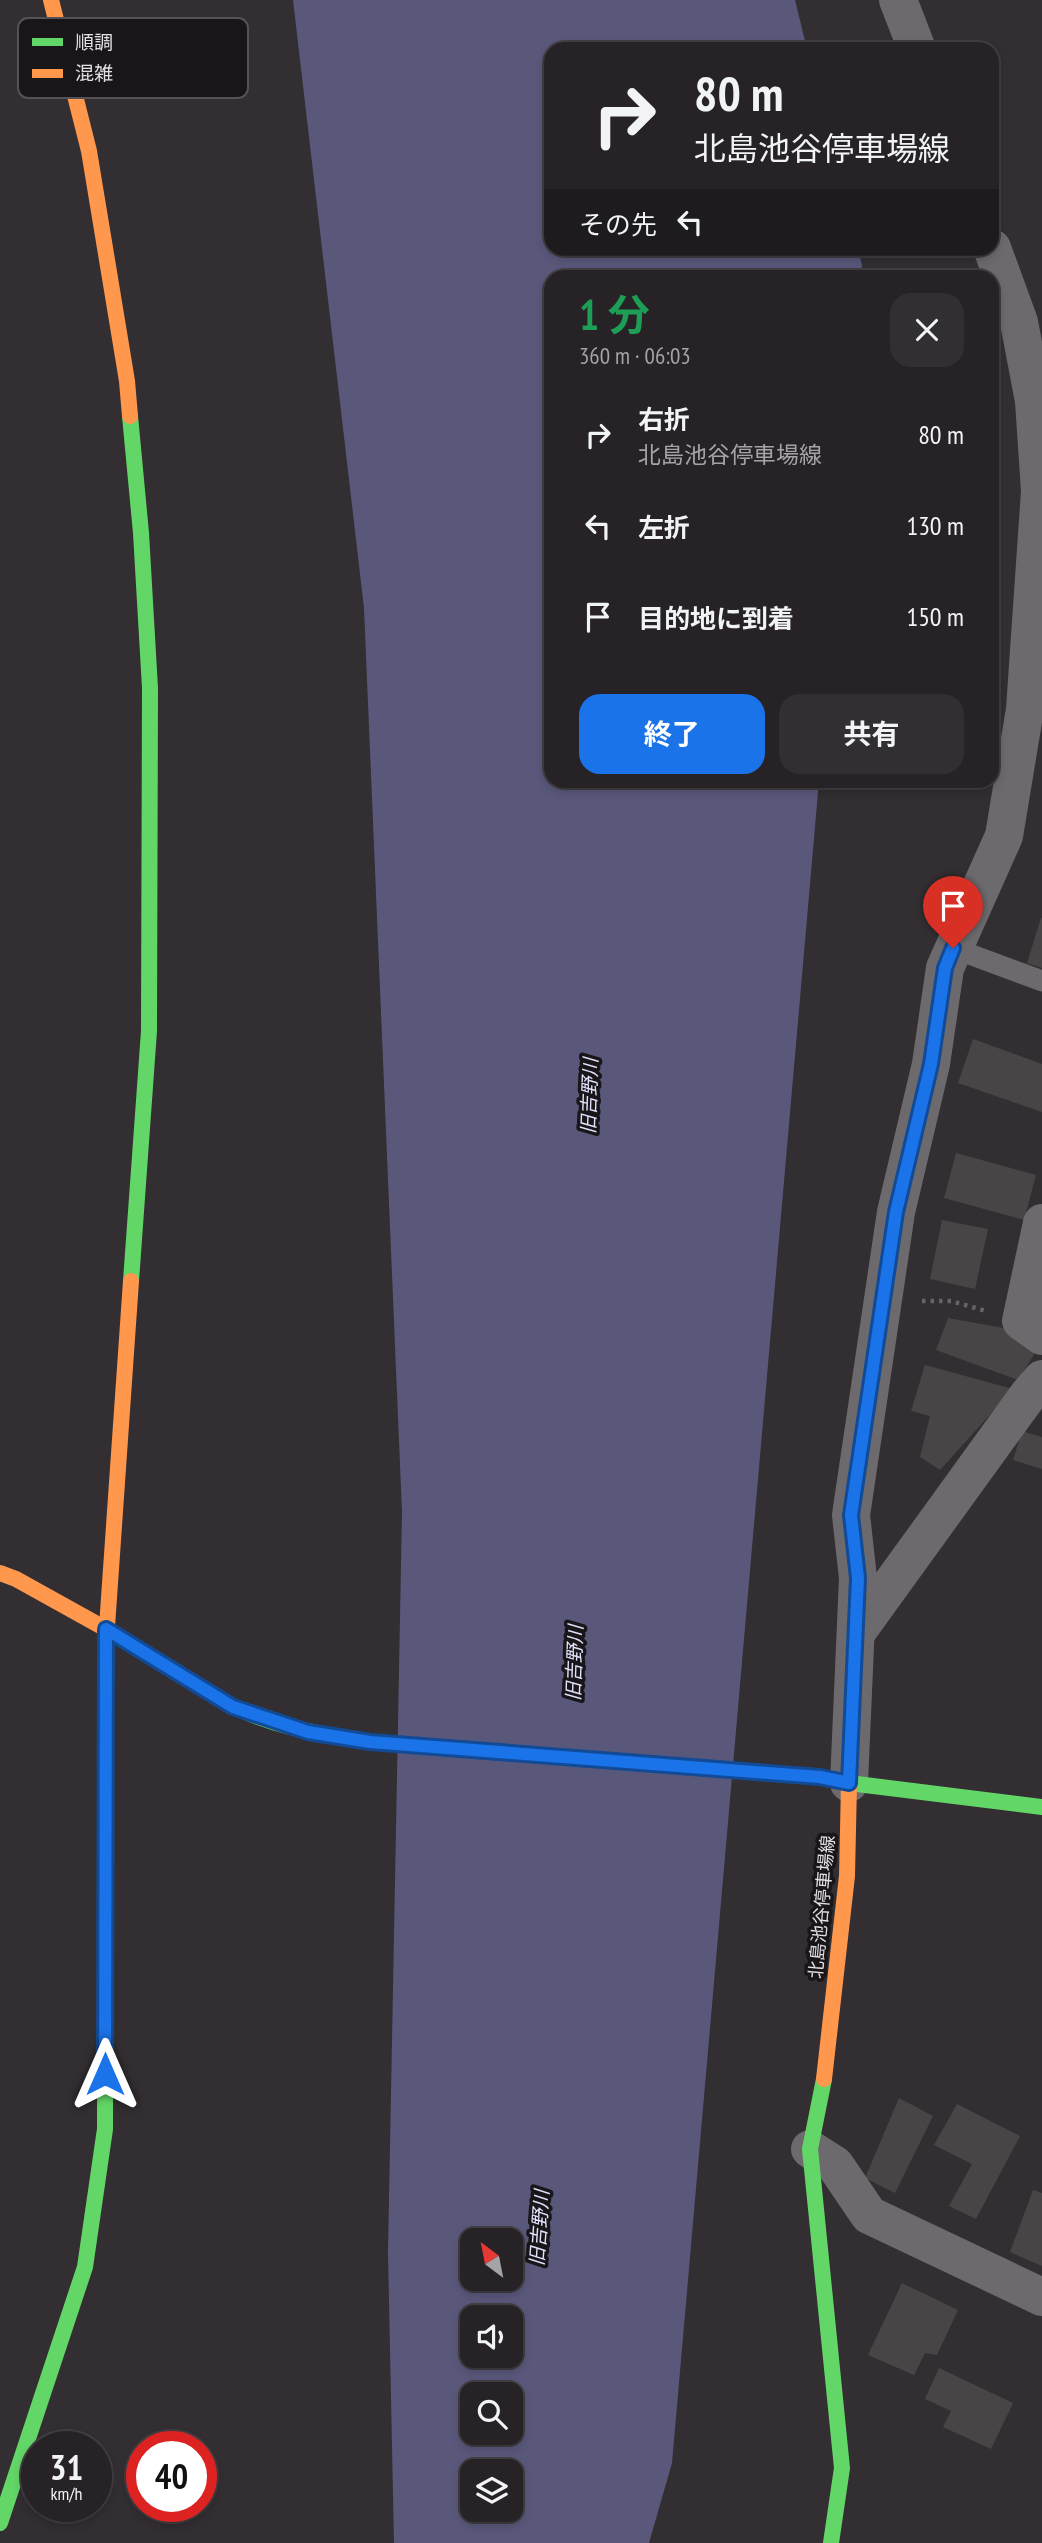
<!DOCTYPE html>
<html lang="ja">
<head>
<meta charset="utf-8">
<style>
	:root { --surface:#262226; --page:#322f32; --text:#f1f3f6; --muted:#a4a4a7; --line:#423f43; --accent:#1a73e8 }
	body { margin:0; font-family:"PT Sans Narrow","Noto Sans JP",sans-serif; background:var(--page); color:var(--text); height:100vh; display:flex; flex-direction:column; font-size:26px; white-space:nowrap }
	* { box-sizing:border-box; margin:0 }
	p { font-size:23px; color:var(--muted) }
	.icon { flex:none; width:38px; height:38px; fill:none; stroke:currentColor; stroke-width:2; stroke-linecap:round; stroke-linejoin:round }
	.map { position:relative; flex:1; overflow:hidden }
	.details { position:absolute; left:544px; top:270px; width:455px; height:518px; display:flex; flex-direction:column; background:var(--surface); border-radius:21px; box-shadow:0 4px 10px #0003,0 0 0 2px var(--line) }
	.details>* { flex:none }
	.hud { position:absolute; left:544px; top:42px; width:455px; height:214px; border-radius:21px; box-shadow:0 4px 10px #0003,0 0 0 2px var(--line); background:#262226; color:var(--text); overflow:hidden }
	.needle { width:46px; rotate:328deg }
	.controls { position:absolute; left:460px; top:2228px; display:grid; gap:14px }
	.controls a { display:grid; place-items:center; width:63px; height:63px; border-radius:14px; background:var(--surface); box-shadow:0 4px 10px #0003,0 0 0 2px var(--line); font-size:35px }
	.speed { position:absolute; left:21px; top:2431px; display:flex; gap:14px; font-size:35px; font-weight:700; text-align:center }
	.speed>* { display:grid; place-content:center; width:91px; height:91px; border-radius:50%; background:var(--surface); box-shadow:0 4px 10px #0003,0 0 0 2px var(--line); line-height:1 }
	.speed small { font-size:18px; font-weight:400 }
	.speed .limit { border:10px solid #d22; background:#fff; color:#111 }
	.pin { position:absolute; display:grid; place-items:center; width:60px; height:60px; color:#fff; margin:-72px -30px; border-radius:50% 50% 50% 0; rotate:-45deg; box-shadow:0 0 7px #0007 }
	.pin .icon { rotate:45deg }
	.me { position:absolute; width:77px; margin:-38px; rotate:0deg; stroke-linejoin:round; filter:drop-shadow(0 0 5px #0008) }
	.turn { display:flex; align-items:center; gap:24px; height:147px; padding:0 35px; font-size:32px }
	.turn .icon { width:91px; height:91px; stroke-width:2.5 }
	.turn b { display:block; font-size:49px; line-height:60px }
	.then { display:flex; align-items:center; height:66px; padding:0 35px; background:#0003; gap:14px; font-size:26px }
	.round { display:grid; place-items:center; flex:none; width:74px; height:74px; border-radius:21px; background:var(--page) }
	.headline { display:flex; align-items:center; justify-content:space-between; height:119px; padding:0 35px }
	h1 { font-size:42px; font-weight:700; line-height:52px; color:#1e9e55 }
	.cta { display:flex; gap:14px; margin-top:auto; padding:14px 35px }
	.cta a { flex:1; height:80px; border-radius:21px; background:var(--accent); color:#fff; font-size:28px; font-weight:700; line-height:80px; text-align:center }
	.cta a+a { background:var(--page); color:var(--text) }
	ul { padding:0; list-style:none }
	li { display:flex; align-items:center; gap:21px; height:91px; padding:0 35px }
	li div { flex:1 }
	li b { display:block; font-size:26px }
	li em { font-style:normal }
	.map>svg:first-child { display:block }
</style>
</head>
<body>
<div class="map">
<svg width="1042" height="2543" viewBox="0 0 1042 2543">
	<rect width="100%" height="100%" fill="#322e32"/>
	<path fill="#59587b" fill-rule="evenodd" d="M 293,0 L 795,0 L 807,49 L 551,49 L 551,248 L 858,249 L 862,265 L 861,276 L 551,276 L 551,780 L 819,781 L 672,2463 L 649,2543 L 394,2543 L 388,2252 L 402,1512 L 364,608 ZM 472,2240 L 511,2240 L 511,2278 L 472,2278 ZM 472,2317 L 511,2317 L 511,2356 L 472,2356 ZM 472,2394 L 511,2394 L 511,2432 L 472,2432 ZM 472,2471 L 511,2471 L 511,2510 L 472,2510 Z"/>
	<g fill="#494547">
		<path d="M 1041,918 L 1042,918 L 1042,968 L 1027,963 Z"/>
		<path d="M 973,1039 L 1042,1064 L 1042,1112 L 958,1083 Z"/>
		<path d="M 956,1153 L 1036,1175 L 1024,1220 L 944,1198 Z"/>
		<path d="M 942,1220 L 988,1229 L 975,1289 L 930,1279 Z"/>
		<path d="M 948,1318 L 1009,1329 L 1035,1353 L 1018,1380 L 936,1350 Z"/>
		<path d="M 925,1365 L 1013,1389 L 940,1470 L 920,1457 L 930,1416 L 911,1411 Z"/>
		<path d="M 1022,1431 L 1042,1437 L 1042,1469 L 1013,1460 Z"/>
		<path d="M 899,2098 L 933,2116 L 895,2193 L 865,2178 Z"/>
		<path d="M 957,2104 L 1020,2136 L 976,2219 L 949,2206 L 972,2164 L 934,2145 Z"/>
		<path d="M 1033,2190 L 1042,2193 L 1042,2266 L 1010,2252 Z"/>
		<path d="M 902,2283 L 958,2310 L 937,2355 L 925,2353 L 914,2375 L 868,2355 Z"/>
		<path d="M 939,2368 L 1013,2403 L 991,2449 L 943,2427 L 951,2411 L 925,2399 Z"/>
	</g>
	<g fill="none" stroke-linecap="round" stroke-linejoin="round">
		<path stroke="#676469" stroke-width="4.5" stroke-dasharray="3.5 5" stroke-linecap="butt" d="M 922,1301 L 951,1301 L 986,1311"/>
		<path stroke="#6d6a6e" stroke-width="21" d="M 953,948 L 1042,981"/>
		<g stroke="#6d6a6e" stroke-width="38">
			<path d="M 898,0 L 917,49"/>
			<path d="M 1042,1223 L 1021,1321 L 1042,1336"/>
			<path d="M 856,1633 L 1029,1394 L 1042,1379"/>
			<path d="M 849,1783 L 858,1578 L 851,1515 L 896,1212 L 931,1064 L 945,968 L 1004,836 L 1025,709 L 1040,491 L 1034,401 L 1019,322 L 992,248"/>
			<path d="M 810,2149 L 835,2165 L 869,2215 L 1042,2297"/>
		</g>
		<g stroke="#63d668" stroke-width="16">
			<path d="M 130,416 L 141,533 L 150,688 L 149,1031 L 131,1281"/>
			<path d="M 216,1697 C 262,1725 318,1734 370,1742 L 820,1777 L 849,1783 L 1042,1807"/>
			<path d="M 824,2079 L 810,2149 L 842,2468 L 831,2543"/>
			<path d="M 0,2523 L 85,2267 L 105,2129 L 106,1641"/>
		</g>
		<g stroke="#ff974d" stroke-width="16">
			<path d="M 51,0 L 89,151 L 127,381 L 130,416"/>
			<path d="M 0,1573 L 16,1579 L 106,1629 L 216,1697"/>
			<path d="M 106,1641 L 131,1281"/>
			<path d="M 824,2079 L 847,1876 L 849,1783"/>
		</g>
	</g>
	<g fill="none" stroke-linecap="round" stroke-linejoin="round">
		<defs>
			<path id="route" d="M 105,2074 L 106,1629 L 233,1707 L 308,1732 L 370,1742 L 820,1777 L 849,1783 L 858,1578 L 851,1515 L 896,1212 L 931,1064 L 945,968 L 953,948"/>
		</defs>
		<use href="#route" stroke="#114b97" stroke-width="18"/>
		<use href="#route" stroke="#1a73e8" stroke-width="12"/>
	</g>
	<g text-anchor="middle" stroke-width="7" stroke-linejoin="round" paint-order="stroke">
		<g font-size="18" fill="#e2dee3" stroke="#191619">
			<text transform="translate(822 1907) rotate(-85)" y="6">北島池谷停車場線</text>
		</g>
		<g font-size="19" font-style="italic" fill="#e1e2fc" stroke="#191619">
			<text transform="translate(589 1096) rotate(-88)" y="7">旧吉野川</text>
			<text transform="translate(574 1663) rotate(-88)" y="7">旧吉野川</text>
			<text transform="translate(539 2228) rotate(-86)" y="7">旧吉野川</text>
		</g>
	</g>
	<rect x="18" y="18" width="230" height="80" rx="10" fill="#191619" stroke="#555256" stroke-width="2"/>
	<rect x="32" y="38" width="31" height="8" fill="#63d668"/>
	<rect x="32" y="69" width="31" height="9" fill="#ff974d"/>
	<g font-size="19" fill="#e2dee3">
		<text x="75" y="49">順調</text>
		<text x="75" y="80">混雑</text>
	</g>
</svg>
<div class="controls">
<a><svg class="needle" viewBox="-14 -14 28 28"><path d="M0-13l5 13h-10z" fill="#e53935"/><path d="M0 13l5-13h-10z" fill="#a4a4a7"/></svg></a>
<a><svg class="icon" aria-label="sound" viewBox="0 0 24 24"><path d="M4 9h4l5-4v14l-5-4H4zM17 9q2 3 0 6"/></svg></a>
<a><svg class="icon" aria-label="search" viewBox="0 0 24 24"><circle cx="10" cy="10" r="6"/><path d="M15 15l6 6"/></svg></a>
<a><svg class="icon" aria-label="layers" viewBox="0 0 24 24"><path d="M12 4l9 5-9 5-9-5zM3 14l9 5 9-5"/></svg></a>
</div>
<div class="speed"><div>31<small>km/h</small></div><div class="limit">40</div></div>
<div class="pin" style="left:953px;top:948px;background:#d93025"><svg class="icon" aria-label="arrive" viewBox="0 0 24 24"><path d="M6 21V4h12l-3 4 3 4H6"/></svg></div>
<svg class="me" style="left:105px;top:2074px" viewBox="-20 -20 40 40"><path d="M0-17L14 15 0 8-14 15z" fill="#1a73e8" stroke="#fff" stroke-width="4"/></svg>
<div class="hud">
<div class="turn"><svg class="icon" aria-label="right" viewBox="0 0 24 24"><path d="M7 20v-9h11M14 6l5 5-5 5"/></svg><div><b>80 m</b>北島池谷停車場線</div></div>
<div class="then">その先<svg class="icon" aria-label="left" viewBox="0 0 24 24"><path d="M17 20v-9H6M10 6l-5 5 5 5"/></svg></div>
</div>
<section class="details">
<div class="headline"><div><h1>1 分</h1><p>360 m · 06:03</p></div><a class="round"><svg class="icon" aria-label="close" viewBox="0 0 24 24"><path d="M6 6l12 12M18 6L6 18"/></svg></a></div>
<ul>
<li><svg class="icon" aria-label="right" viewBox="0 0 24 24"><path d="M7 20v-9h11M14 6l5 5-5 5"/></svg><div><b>右折</b><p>北島池谷停車場線</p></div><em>80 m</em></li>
<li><svg class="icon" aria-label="left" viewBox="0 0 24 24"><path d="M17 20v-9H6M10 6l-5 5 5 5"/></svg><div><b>左折</b></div><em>130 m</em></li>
<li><svg class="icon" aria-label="arrive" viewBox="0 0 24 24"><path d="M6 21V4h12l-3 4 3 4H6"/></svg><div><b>目的地に到着</b></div><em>150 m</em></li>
</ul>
<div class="cta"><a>終了</a><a>共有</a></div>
</section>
</div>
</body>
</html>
